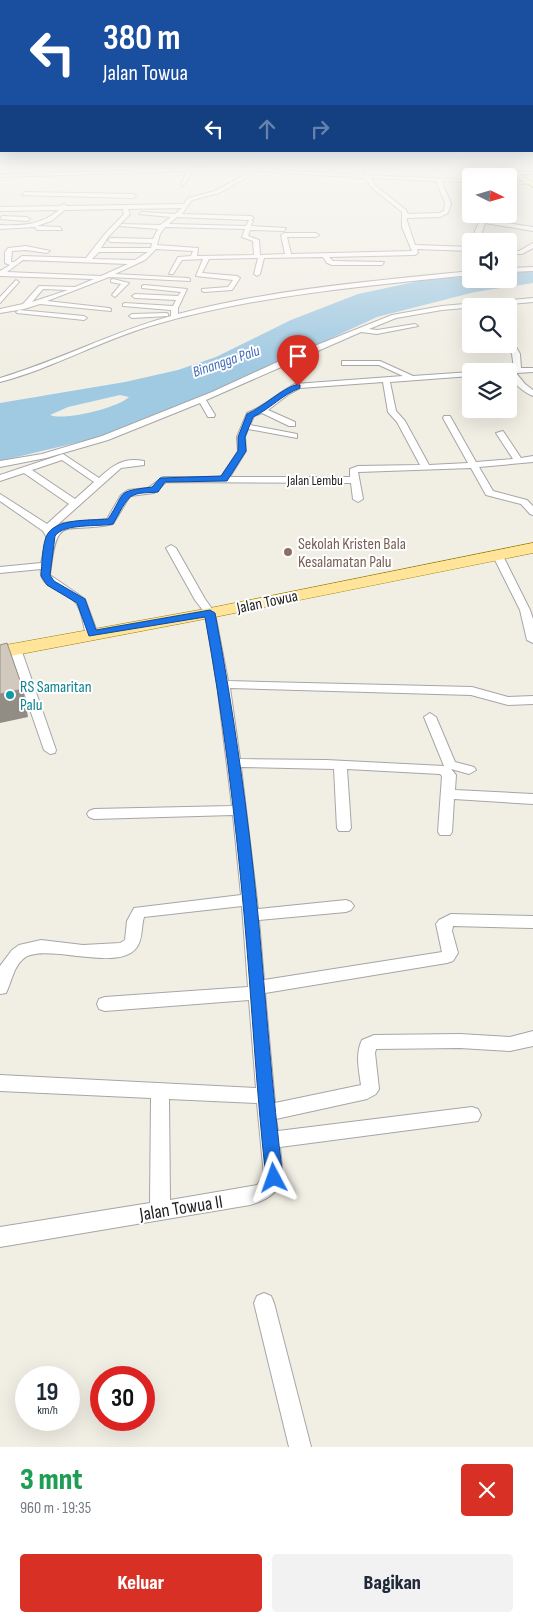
<!DOCTYPE html>
<html lang="id">
<head>
<meta charset="utf-8">
<style>
	:root { --surface:#fff; --page:#f2f2f3; --text:#1f2937; --muted:#747a83; --accent:#d93025 }
	body { margin:0; font-family:"Sofia Sans Condensed",sans-serif; background:var(--page); color:var(--text); height:100vh; display:flex; flex-direction:column; font-size:19px; white-space:nowrap }
	* { box-sizing:border-box; margin:0 }
	p { font-size:16px; color:var(--muted) }
	.icon { flex:none; width:28px; height:28px; fill:none; stroke:currentColor; stroke-width:2; stroke-linecap:round; stroke-linejoin:round }
	.map { position:relative; height:1447px; overflow:hidden }
	.details { display:flex; flex-direction:column; background:var(--surface); flex:1 }
	.details>* { flex:none }
	.banner { position:absolute; left:0px; top:0px; width:534px; height:152px; box-shadow:0 5px 20px #0002; background:#1a4fa0; color:#fff; overflow:hidden }
	.needle { width:32px; rotate:95deg }
	.controls { position:absolute; left:462px; top:168px; display:grid; gap:10px }
	.controls a { display:grid; place-items:center; width:55px; height:55px; border-radius:5px; background:var(--surface); box-shadow:0 5px 20px #0002; font-size:25px }
	.speed { position:absolute; left:15px; top:1366px; display:flex; gap:10px; font-size:25px; font-weight:700; text-align:center }
	.speed>* { display:grid; place-content:center; width:65px; height:65px; border-radius:50%; background:var(--surface); box-shadow:0 5px 20px #0002; line-height:1 }
	.speed small { font-size:12px; font-weight:400 }
	.speed .limit { border:8px solid #d22; background:#fff; color:#111 }
	.pin { position:absolute; display:grid; place-items:center; width:42px; height:42px; color:#fff; margin:-51px -21px; border-radius:50% 50% 50% 0; rotate:-45deg; box-shadow:0 0 5px #0007 }
	.pin .icon { rotate:45deg }
	.me { position:absolute; width:55px; margin:-28px; rotate:356deg; stroke-linejoin:round; filter:drop-shadow(0 0 4px #0008) }
	.turn { display:flex; align-items:center; gap:18px; height:105px; padding:0 20px; font-size:22px }
	.turn .icon { width:65px; height:65px; stroke-width:2.5 }
	.turn b { display:block; font-size:35px; line-height:42px }
	.lanes { display:flex; align-items:center; height:48px; padding:0 20px; background:#0003; justify-content:center; gap:25px; direction:ltr }
	.lanes .off { opacity:.35 }
	.round { display:grid; place-items:center; flex:none; width:52px; height:52px; border-radius:5px; background:var(--page) }
	.headline { display:flex; align-items:center; justify-content:space-between; height:85px; padding:0 20px }
	h1 { font-size:30px; font-weight:800; line-height:38px; color:#1e9e55 }
	.cta { display:flex; gap:10px; margin-top:auto; padding:10px 20px }
	.cta a { flex:1; height:58px; border-radius:5px; background:var(--accent); color:#fff; font-size:20px; font-weight:800; line-height:58px; text-align:center }
	.cta a+a { background:var(--page); color:var(--text) }
	.map>svg:first-child { display:block }
</style>
</head>
<body>
<div class="map">
<svg width="533" height="1447" viewBox="0 0 533 1447">
	<rect width="100%" height="100%" fill="#f1eee4"/>
	<path fill="#a0c9e2" fill-rule="evenodd" d="M 533,271 L 533,283 L 475,292 L 377,317 L 209,395 L 96,438 L 0,461 L 0,403 L 125,382 L 178,370 L 216,357 L 291,320 L 358,294 L 419,281 L 471,276 L 471,279 L 509,279 L 509,273 ZM 120,395 L 129,397 C 117,408 65,421 50,415 L 68,407 Z"/>
	<g fill="none" stroke-linecap="round" stroke-linejoin="round">
		<defs>
			<g id="street">
				<path d="M 355,165 L 359,165 L 363,170 L 363,175 L 471,180 L 471,182 L 441,181 L 451,203 L 448,213 L 440,217 L 407,218 L 407,221 L 415,245 L 471,247 L 471,251 L 417,249 L 418,253 L 415,255 L 329,257 L 333,261 L 384,262 L 382,265 L 332,265 L 327,263 L 323,257 L 264,258 L 260,274 L 257,276 L 254,274 L 258,258 L 209,259 L 202,273 L 237,276 L 240,278 L 232,290 L 204,292 L 202,291 L 202,289 L 228,287 L 233,280 L 196,276 L 203,259 L 182,260 L 173,274 L 169,274 L 178,257 L 191,256 L 193,251 L 156,249 L 145,260 L 115,274 L 188,278 L 190,279 L 190,281 L 109,277 L 47,301 L 109,308 L 111,309 L 111,311 L 40,304 L 24,309 L 0,313 L 0,309 L 23,304 L 39,286 L 75,287 L 94,279 L 0,276 L 0,271 L 10,265 L 5,263 L 5,252 L 8,248 L 26,246 L 50,251 L 47,253 L 26,250 L 12,251 L 11,262 L 14,262 L 22,256 L 86,258 L 104,235 L 124,214 L 123,209 L 65,210 L 51,221 L 37,226 L 60,227 L 62,230 L 37,230 L 35,227 L 0,229 L 0,225 C 23,226 41,225 59,210 L 0,211 L 0,207 L 61,206 L 64,204 L 67,206 L 184,204 L 188,198 L 215,191 L 252,171 L 193,171 L 183,186 L 181,185 L 188,171 L 0,177 L 0,175 L 229,167 L 358,175 L 359,170 ZM 258,171 L 366,178 L 371,187 L 402,212 L 402,227 L 412,251 L 291,254 L 287,237 L 316,237 L 319,235 L 316,233 L 284,233 L 281,235 L 285,254 L 260,255 L 259,240 L 248,236 L 250,230 L 284,231 L 286,228 L 251,226 L 253,221 L 251,220 L 254,218 L 251,216 L 182,214 L 192,200 L 219,193 ZM 371,178 L 436,181 L 445,203 L 444,211 L 439,213 L 408,214 L 406,210 L 375,185 ZM 182,208 L 175,214 L 142,212 L 139,214 L 171,217 L 160,225 L 122,224 L 119,226 L 158,229 L 153,239 L 111,238 L 108,240 L 111,242 L 152,243 L 151,248 L 101,248 L 108,237 L 130,214 L 128,209 ZM 177,217 L 249,220 L 246,226 L 169,224 ZM 165,227 L 245,229 L 242,237 L 253,241 L 254,255 L 197,256 L 198,248 L 157,245 L 160,234 ZM 99,252 L 148,252 L 135,260 L 92,259 ZM 23,260 L 128,264 L 101,276 L 7,272 ZM 43,289 L 68,290 L 32,302 Z"/>
				<path d="M 447,165 L 476,165 L 435,168 L 433,167 Z"/>
				<path d="M 513,172 L 533,172 L 533,174 L 515,174 Z"/>
				<path d="M 509,181 L 533,182 L 533,184 L 509,183 Z"/>
				<path d="M 24,192 L 133,194 L 136,196 L 133,198 L 22,195 Z"/>
				<path d="M 483,214 L 489,214 L 486,220 L 533,227 L 533,231 L 485,223 L 479,241 L 473,241 L 475,231 Z"/>
				<path d="M 2,216 L 27,217 L 30,219 L 27,221 L 0,219 Z"/>
				<path d="M 533,243 L 533,248 L 522,254 L 509,254 L 509,250 L 519,251 Z"/>
				<path d="M 533,267 L 533,271 L 509,272 L 509,268 Z"/>
				<path d="M 471,271 L 471,275 C 366,286 258,295 157,324 C 103,339 54,368 0,382 L 0,378 C 58,361 112,332 171,316 L 171,310 L 123,306 L 123,304 L 125,303 L 173,306 L 176,300 L 135,298 L 132,296 L 135,294 L 178,296 L 181,292 L 142,288 L 142,286 L 144,285 L 187,289 L 178,308 L 178,314 C 273,289 373,281 471,271 Z"/>
				<path d="M 113,279 L 129,283 L 115,297 L 112,295 L 121,284 L 111,282 L 111,280 Z"/>
				<path d="M 16,280 L 19,282 L 18,283 L 0,303 L 0,297 Z"/>
				<path d="M 533,298 L 533,302 L 442,310 L 396,318 L 369,329 L 377,330 L 415,324 L 418,326 L 377,334 L 361,332 L 206,400 L 215,415 L 214,417 L 208,417 L 200,403 L 108,440 L 46,458 L 0,467 L 0,461 L 42,454 L 102,436 L 212,392 L 297,353 L 392,315 L 442,306 Z"/>
				<path d="M 19,310 L 84,316 L 87,318 L 84,320 L 17,313 L 16,312 Z"/>
				<path d="M 166,313 L 168,314 L 168,316 L 132,318 L 129,316 L 132,314 Z"/>
				<path d="M 509,340 L 512,340 L 520,354 L 521,368 L 533,368 L 533,372 L 516,373 L 525,384 L 533,390 L 533,396 C 523,392 511,382 509,371 L 506,371 L 514,369 L 512,354 L 506,344 L 509,344 Z"/>
				<path d="M 342,361 L 380,361 L 413,376 L 471,372 L 471,376 L 390,382 L 396,411 L 405,421 L 429,465 L 468,463 L 443,418 L 444,416 L 450,416 L 476,462 L 513,459 L 496,433 L 503,431 L 521,458 L 533,456 L 533,462 L 479,467 L 493,491 L 527,500 L 533,506 L 533,515 L 530,514 L 521,504 L 486,495 L 471,468 L 359,472 L 358,472 L 363,499 L 358,502 L 353,499 L 351,483 L 166,482 L 154,493 L 130,496 L 113,524 C 64,535 57,511 50,575 L 85,599 L 98,634 L 92,637 L 86,634 C 83,625 82,611 76,603 C 67,590 38,589 41,569 L 0,573 L 0,567 L 41,563 L 47,538 L 43,531 L 0,501 L 0,494 L 47,524 L 69,504 L 24,473 L 0,481 L 0,475 L 63,454 L 99,478 C 113,465 124,457 144,461 L 144,465 L 121,468 L 55,527 L 63,523 L 107,519 L 121,495 L 128,490 L 148,488 L 163,477 L 221,477 L 238,451 L 237,437 L 247,413 C 265,406 278,393 295,384 L 403,376 L 379,365 L 342,365 ZM 383,382 L 388,412 L 397,422 L 420,465 L 358,466 L 350,469 L 350,477 L 230,477 L 246,451 L 245,437 L 248,429 L 297,438 L 297,434 L 250,425 L 254,416 L 262,413 L 289,426 L 295,426 L 295,422 L 268,410 L 289,394 L 300,388 ZM 62,460 L 94,482 L 75,499 L 32,470 Z"/>
				<path d="M 171,545 L 176,548 L 205,599 L 215,613 L 228,681 L 472,687 L 508,697 L 533,696 L 533,704 L 508,705 L 471,695 L 230,688 L 240,759 L 326,760 L 444,766 L 424,717 L 430,713 L 436,717 L 455,762 L 474,767 L 476,770 L 469,774 L 451,769 L 456,775 L 455,790 L 533,794 L 533,804 L 454,799 L 452,832 L 450,835 L 440,835 L 438,832 L 442,776 L 440,774 L 347,769 L 351,828 L 349,831 L 339,831 L 337,828 L 334,769 L 241,767 L 258,909 L 346,900 L 351,902 L 354,906 L 351,910 L 346,912 L 259,920 L 264,980 L 442,952 L 436,924 L 439,920 L 451,914 L 533,916 L 533,928 L 453,926 L 452,931 L 458,953 L 453,961 L 447,963 L 265,993 L 275,1103 L 361,1085 C 359,1070 355,1054 362,1040 L 374,1035 L 460,1034 L 510,1037 L 533,1031 L 533,1046 L 510,1051 L 460,1048 L 376,1049 L 375,1053 L 379,1089 L 376,1094 L 367,1099 L 276,1119 L 278,1131 L 472,1107 L 478,1109 L 481,1115 L 478,1121 L 280,1147 L 283,1179 C 276,1195 266,1200 250,1205 L 0,1247 L 0,1227 L 150,1203 L 151,1098 L 0,1091 L 0,1075 L 256,1088 L 249,1000 L 105,1011 L 99,1009 L 97,1004 L 99,999 L 105,997 L 248,987 L 242,906 L 144,917 C 141,927 143,938 137,947 C 119,974 43,941 23,959 C 13,968 12,981 6,993 L 0,994 L 0,966 L 12,950 L 19,945 L 41,940 L 83,945 L 120,943 L 125,940 L 127,921 L 134,908 L 241,895 L 233,815 L 94,819 L 89,817 L 87,814 L 89,811 L 94,809 L 232,806 L 217,684 L 205,613 L 195,600 L 166,548 ZM 169,1099 L 257,1103 L 264,1176 L 257,1185 L 170,1200 Z"/>
				<path d="M 498,553 L 503,556 L 530,610 L 533,619 L 533,643 L 527,640 L 520,610 L 493,556 Z"/>
				<path d="M 15,646 L 21,649 L 56,750 L 55,753 L 50,754 L 44,750 L 9,649 Z"/>
				<path d="M 264,1293 L 271,1296 L 274,1303 L 311,1447 L 289,1447 L 254,1303 L 257,1296 Z"/>
			</g>
			<path id="secondary" d="M 496,165 L 504,165 L 533,182 L 533,187 Z"/>
			<path id="primary" d="M 533,543 L 533,553 L 210,618 L 0,658 L 0,646 L 210,608 Z"/>
		</defs>
		<use href="#street" stroke="#a6a6a6" stroke-width="2"/>
		<use href="#secondary" stroke="#5b7b00" stroke-width="1"/>
		<use href="#primary" stroke="#997f00" stroke-width="1"/>
		<use href="#street" fill="#fff" fill-rule="evenodd"/>
		<use href="#secondary" fill="#efffb3" fill-rule="evenodd"/>
		<use href="#primary" fill="#ffe49a" fill-rule="evenodd"/>
	</g>
	<path fill="#928d84" d="M 23,689 L 28,717 L 0,723 L 0,694 Z"/>
	<path fill="#d1c9bd" stroke="#928d84" d="M 7,643 L 23,689 L 0,694 L 0,645 Z"/>
	<linearGradient id="sky" x2="0" y2="1"><stop stop-color="#8bbce6"/><stop offset="0.45" stop-color="#f9f7f3"/><stop offset="1" stop-color="#f9f7f3" stop-opacity="0"/></linearGradient>
	<rect width="533" height="368" fill="url(#sky)"/>
	<path fill="#1a73e8" stroke="#114b97" d="M 298,384 L 300,385 L 300,388 C 283,394 270,409 253,417 L 245,437 L 246,451 L 227,481 L 165,482 L 158,492 C 150,493 141,492 134,495 C 126,497 118,516 113,524 C 98,527 64,523 55,536 L 50,575 L 54,581 L 85,599 L 96,630 L 210,610 L 215,613 C 234,713 248,814 258,915 C 266,1003 272,1091 283,1178 L 280,1184 L 274,1186 L 268,1184 L 266,1178 C 256,1090 252,1002 244,914 C 235,814 223,715 205,617 L 89,636 L 77,603 L 47,585 L 41,576 C 42,564 42,548 46,537 C 54,517 91,521 108,519 C 127,491 114,492 152,487 L 160,478 L 221,476 L 238,451 L 238,437 L 247,414 C 265,406 279,390 298,384 Z"/>
	<circle fill="#8d6e63" stroke="#fff" stroke-width="2" cx="288" cy="552" r="5"/>
	<circle fill="#0f9aa8" stroke="#fff" stroke-width="2" cx="10" cy="695" r="5"/>
	<g text-anchor="middle" stroke-width="4" stroke-linejoin="round" paint-order="stroke">
		<g font-size="14" fill="#1f1f1f" stroke="#fff">
			<text x="315" y="485">Jalan Lembu</text>
		</g>
		<g font-size="15" font-style="italic" fill="#426ab8" stroke="#fff">
			<text transform="translate(226 361) rotate(-19)" y="5">Binangga Palu</text>
		</g>
		<g font-size="16" fill="#785e54" stroke="#fff" text-anchor="start">
			<text x="298" y="549">Sekolah Kristen Bala<tspan x="298" dy="18">Kesalamatan Palu</tspan></text>
		</g>
		<g font-size="16" fill="#1f1f1f" stroke="#fff">
			<text transform="translate(267 601) rotate(-12)" y="6">Jalan Towua</text>
		</g>
		<g font-size="16" fill="#0d838f" stroke="#fff" text-anchor="start">
			<text x="20" y="692">RS Samaritan<tspan x="20" dy="18">Palu</tspan></text>
		</g>
		<g font-size="19" fill="#1f1f1f" stroke="#fff">
			<text transform="translate(181 1207) rotate(-9)" y="7">Jalan Towua II</text>
		</g>
	</g>
</svg>
<div class="controls">
<a><svg class="needle" viewBox="-14 -14 28 28"><path d="M0-13l5 13h-10z" fill="#e53935"/><path d="M0 13l5-13h-10z" fill="#747a83"/></svg></a>
<a><svg class="icon" aria-label="sound" viewBox="0 0 24 24"><path d="M4 9h4l5-4v14l-5-4H4zM17 9q2 3 0 6"/></svg></a>
<a><svg class="icon" aria-label="search" viewBox="0 0 24 24"><circle cx="10" cy="10" r="6"/><path d="M15 15l6 6"/></svg></a>
<a><svg class="icon" aria-label="layers" viewBox="0 0 24 24"><path d="M12 4l9 5-9 5-9-5zM3 14l9 5 9-5"/></svg></a>
</div>
<div class="speed"><div>19<small>km/h</small></div><div class="limit">30</div></div>
<div class="pin" style="left:298px;top:386px;background:#d93025"><svg class="icon" aria-label="arrive" viewBox="0 0 24 24"><path d="M6 21V4h12l-3 4 3 4H6"/></svg></div>
<svg class="me" style="left:274px;top:1178px" viewBox="-20 -20 40 40"><path d="M0-17L14 15 0 8-14 15z" fill="#1a73e8" stroke="#fff" stroke-width="4"/></svg>
<div class="banner">
<div class="turn"><svg class="icon" aria-label="left" viewBox="0 0 24 24"><path d="M17 20v-9H6M10 6l-5 5 5 5"/></svg><div><b>380 m</b>Jalan Towua</div></div>
<div class="lanes"><svg class="icon" aria-label="left" viewBox="0 0 24 24"><path d="M17 20v-9H6M10 6l-5 5 5 5"/></svg><svg class="icon off" aria-label="ahead" viewBox="0 0 24 24"><path d="M12 20V5M6 11l6-6 6 6"/></svg><svg class="icon off" aria-label="right" viewBox="0 0 24 24"><path d="M7 20v-9h11M14 6l5 5-5 5"/></svg></div>
</div>
</div>
<section class="details">
<div class="headline"><div><h1>3 mnt</h1><p>960 m · 19:35</p></div><a class="round" style="background:#d93025;color:#fff"><svg class="icon" aria-label="close" viewBox="0 0 24 24"><path d="M6 6l12 12M18 6L6 18"/></svg></a></div>
<div class="cta"><a>Keluar</a><a>Bagikan</a></div>
</section>
</body>
</html>
